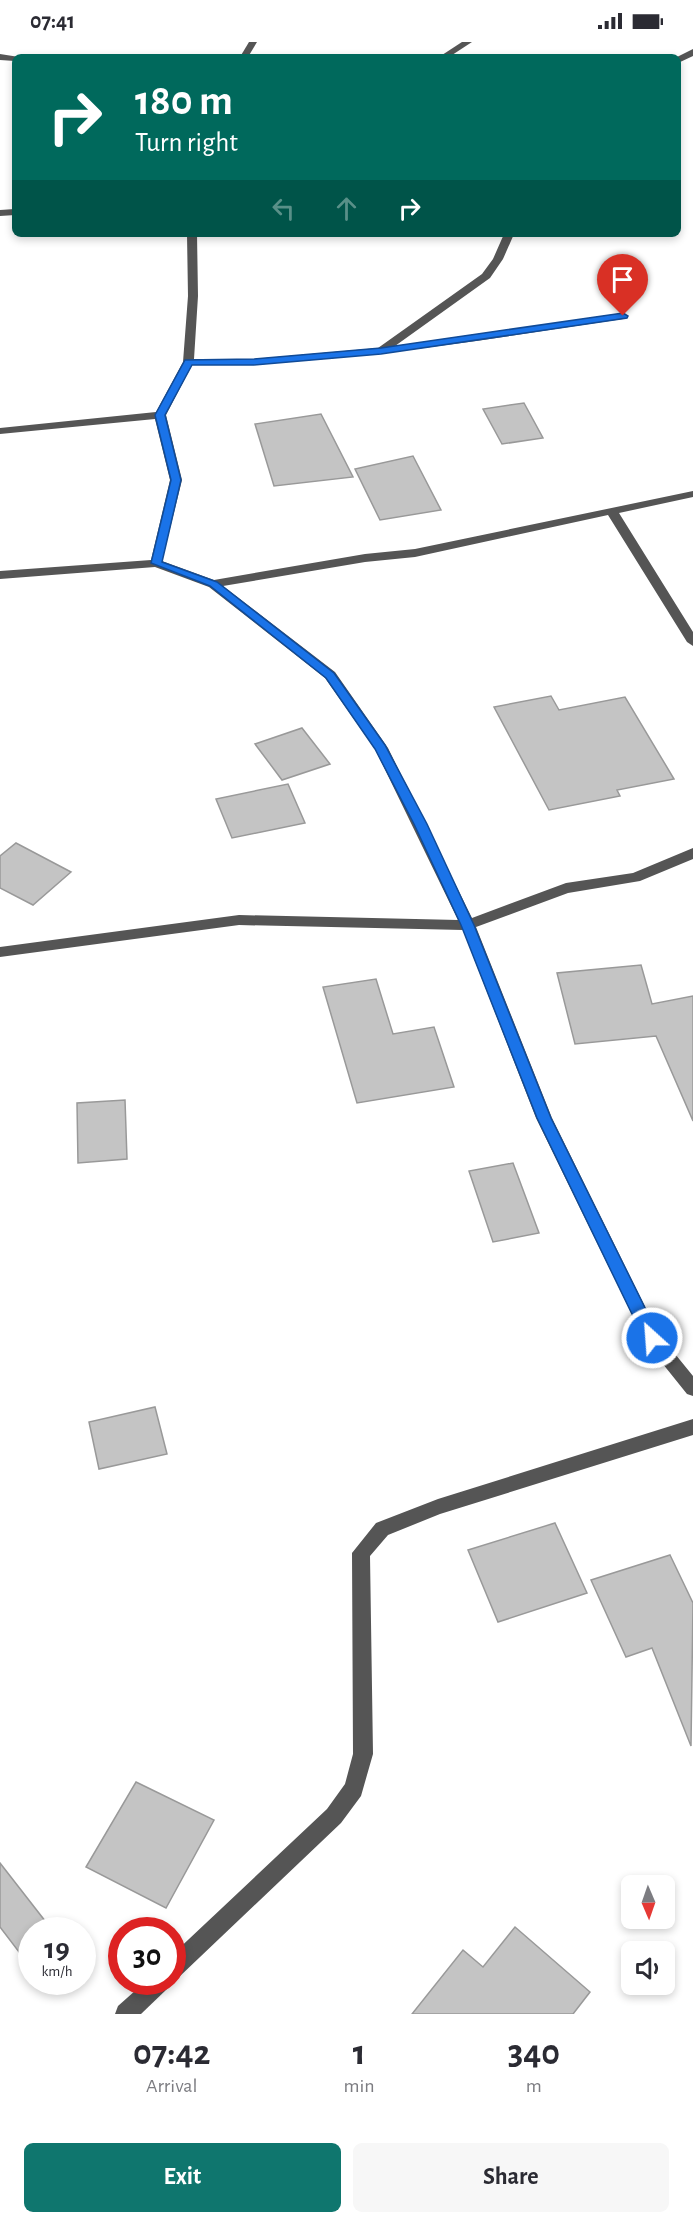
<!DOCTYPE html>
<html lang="en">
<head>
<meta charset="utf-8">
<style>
	:root { --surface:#fff; --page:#f7f7f7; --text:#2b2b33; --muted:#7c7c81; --accent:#0f766e }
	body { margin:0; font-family:"Alegreya Sans",sans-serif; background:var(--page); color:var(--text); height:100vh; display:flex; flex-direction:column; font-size:22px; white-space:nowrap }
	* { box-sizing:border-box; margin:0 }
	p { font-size:20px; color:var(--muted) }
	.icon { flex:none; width:33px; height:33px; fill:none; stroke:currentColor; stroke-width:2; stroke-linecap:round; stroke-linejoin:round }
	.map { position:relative; height:1972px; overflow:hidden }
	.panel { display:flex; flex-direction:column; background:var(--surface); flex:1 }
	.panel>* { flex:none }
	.guide { position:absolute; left:12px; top:12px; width:669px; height:183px; border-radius:9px; box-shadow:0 3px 9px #0003; background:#00695c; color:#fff; overflow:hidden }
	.needle { width:39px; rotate:178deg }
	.tools { position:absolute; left:621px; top:1833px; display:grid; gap:12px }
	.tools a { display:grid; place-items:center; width:54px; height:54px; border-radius:9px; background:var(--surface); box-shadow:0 3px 9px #0003; font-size:30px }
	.speed { position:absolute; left:18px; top:1875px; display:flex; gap:12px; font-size:30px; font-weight:700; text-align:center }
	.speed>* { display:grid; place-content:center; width:78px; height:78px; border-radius:50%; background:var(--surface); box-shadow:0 3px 9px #0003; line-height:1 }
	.speed small { font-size:15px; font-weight:400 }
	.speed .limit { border:9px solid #d22; background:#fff; color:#111 }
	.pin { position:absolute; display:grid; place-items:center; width:51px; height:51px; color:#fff; margin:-62px -26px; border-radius:50% 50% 50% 0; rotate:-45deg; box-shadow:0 0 6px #0007 }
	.pin .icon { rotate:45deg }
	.me { position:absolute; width:66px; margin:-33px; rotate:334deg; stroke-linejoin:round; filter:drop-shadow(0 0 4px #0008) }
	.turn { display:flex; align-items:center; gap:21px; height:126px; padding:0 24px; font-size:27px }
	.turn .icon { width:78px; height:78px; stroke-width:2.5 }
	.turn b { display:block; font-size:42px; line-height:51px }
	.lanes { display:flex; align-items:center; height:57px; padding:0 24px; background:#0003; justify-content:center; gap:30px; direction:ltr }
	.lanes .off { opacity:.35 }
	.eta { display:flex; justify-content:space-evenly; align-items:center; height:102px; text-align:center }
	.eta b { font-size:36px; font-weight:600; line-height:42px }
	.cta { display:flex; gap:12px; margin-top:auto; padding:12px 24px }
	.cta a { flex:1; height:69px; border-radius:9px; background:var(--accent); color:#fff; font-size:24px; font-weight:600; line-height:69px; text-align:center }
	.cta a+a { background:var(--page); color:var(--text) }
	.status { display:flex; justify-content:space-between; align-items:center; height:42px; padding:0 30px; background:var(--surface); direction:ltr }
	.status svg { height:16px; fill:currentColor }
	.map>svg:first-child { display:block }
</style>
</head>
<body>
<div class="status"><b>07:41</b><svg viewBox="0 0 49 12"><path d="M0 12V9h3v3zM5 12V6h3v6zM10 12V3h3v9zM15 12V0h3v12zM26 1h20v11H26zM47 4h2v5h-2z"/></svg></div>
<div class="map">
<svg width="693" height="1972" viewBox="0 0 693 1972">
	<rect width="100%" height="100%" fill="#fff"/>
	<g fill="#c4c4c4" stroke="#999" stroke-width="1.5">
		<path d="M 524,361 L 543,396 L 502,402 L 483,367 Z"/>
		<path d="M 321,372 L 353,435 L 274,444 L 255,382 Z"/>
		<path d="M 413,414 L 441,468 L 380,478 L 355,427 Z"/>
		<path d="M 551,654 L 559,668 L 625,655 L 674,737 L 617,748 L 620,754 L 549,768 L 494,665 Z"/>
		<path d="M 302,686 L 330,722 L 282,738 L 255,702 Z"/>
		<path d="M 288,742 L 305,781 L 232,796 L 216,757 Z"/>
		<path d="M 16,801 L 71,830 L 33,863 L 0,846 L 0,814 Z"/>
		<path d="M 641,923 L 652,962 L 693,954 L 693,1079 L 656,994 L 575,1002 L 557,931 Z"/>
		<path d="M 376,937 L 393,992 L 434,985 L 454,1045 L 357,1061 L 323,945 Z"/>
		<path d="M 125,1058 L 127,1117 L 78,1121 L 77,1061 Z"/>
		<path d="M 513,1121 L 539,1191 L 493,1200 L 469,1129 Z"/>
		<path d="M 155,1365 L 167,1412 L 99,1427 L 89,1380 Z"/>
		<path d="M 555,1481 L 587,1551 L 498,1580 L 468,1508 Z"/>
		<path d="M 670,1513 L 693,1561 L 691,1704 L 652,1606 L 626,1615 L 591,1538 Z"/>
		<path d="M 136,1740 L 214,1778 L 166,1866 L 86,1825 Z"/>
		<path d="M 0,1821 L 49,1884 L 44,1888 L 32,1888 L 32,1899 L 19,1910 L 0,1885 Z"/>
		<path d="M 515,1885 L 590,1950 L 573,1972 L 412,1972 L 463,1908 L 483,1925 Z"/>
	</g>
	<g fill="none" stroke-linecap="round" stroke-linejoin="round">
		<g fill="#555" fill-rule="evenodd">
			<path d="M 249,0 L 257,0 L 248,15 L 240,15 Z"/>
			<path d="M 462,0 L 472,0 L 449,15 L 439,15 Z"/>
			<path d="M 693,7 L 693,14 L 678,21 L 677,15 Z"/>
			<path d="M 0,12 L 19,15 L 15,15 L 15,19 L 0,18 Z"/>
			<path d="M 15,167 L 15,173 L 0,174 L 0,168 Z"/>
			<path d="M 187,192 L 197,192 L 198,254 L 194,317 L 254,317 L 378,306 L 482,232 L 493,217 L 504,192 L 514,192 L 503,217 L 490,236 L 395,304 L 623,271 L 628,274 L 623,277 C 480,298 337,323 192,323 L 166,373 L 182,438 L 162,519 L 214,538 L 365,512 L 415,507 L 693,449 L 693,455 L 619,471 L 693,590 L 693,604 L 687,600 L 608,473 L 415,515 L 365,520 L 223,544 L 335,630 L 388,706 L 472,876 L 566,841 L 633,831 L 693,806 L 693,817 L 640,839 L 568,851 L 476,885 L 552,1076 L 658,1291 L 693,1334 L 693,1354 L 687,1352 L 646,1301 L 536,1076 L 463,888 L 239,883 L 0,915 L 0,905 L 239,873 L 458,878 L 375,707 L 325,636 L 209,545 L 155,525 L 0,537 L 0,529 L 151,518 L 170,438 L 155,377 L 0,392 L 0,386 L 156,370 L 183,320 L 188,254 Z"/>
			<path d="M 693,1377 L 693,1393 L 440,1472 L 388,1493 L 370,1514 L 373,1712 L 361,1754 L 341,1781 L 179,1935 L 172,1938 L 172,1913 L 327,1767 L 345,1742 L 353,1712 L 352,1511 L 376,1481 L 438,1457 Z"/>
			<path d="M 145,1940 L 171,1940 L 167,1947 L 141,1972 L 115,1972 L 118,1964 Z"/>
		</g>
	</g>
	<path fill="#1a73e8" stroke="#114b97" stroke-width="1.5" d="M 623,271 L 628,274 L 627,276 L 381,312 L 254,323 L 192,323 L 165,373 L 181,438 L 162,520 L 217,540 L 334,631 L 385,703 L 427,782 L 474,883 L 551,1076 L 660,1296 L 657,1301 L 652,1303 L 646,1301 L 537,1076 L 461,883 L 414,782 L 375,707 L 326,636 L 210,544 L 151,521 L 171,438 L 155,373 L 185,318 L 254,317 L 381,306 Z"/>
</svg>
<div class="tools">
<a><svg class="needle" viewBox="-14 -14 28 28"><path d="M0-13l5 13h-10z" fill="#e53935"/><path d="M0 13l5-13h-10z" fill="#7c7c81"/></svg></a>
<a><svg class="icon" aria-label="sound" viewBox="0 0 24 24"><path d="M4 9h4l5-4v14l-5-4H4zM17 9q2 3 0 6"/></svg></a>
</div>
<div class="speed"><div>19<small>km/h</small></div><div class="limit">30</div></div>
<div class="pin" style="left:623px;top:274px;background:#d93025"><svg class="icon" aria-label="arrive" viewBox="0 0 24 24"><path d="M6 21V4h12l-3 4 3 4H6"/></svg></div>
<svg class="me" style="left:652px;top:1296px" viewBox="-20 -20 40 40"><circle r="17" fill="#1a73e8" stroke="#fff" stroke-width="3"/><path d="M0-11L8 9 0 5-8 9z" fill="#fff"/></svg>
<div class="guide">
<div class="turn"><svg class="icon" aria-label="right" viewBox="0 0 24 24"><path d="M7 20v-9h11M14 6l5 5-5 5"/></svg><div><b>180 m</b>Turn right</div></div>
<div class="lanes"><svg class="icon off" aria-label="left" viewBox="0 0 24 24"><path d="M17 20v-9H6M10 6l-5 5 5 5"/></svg><svg class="icon off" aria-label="ahead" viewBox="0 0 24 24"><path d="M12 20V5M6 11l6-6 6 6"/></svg><svg class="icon" aria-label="right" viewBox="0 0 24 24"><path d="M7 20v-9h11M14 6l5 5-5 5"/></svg></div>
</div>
</div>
<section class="panel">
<div class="eta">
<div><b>07:42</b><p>Arrival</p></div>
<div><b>1</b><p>min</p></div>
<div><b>340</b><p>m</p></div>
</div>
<div class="cta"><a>Exit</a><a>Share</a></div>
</section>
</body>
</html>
